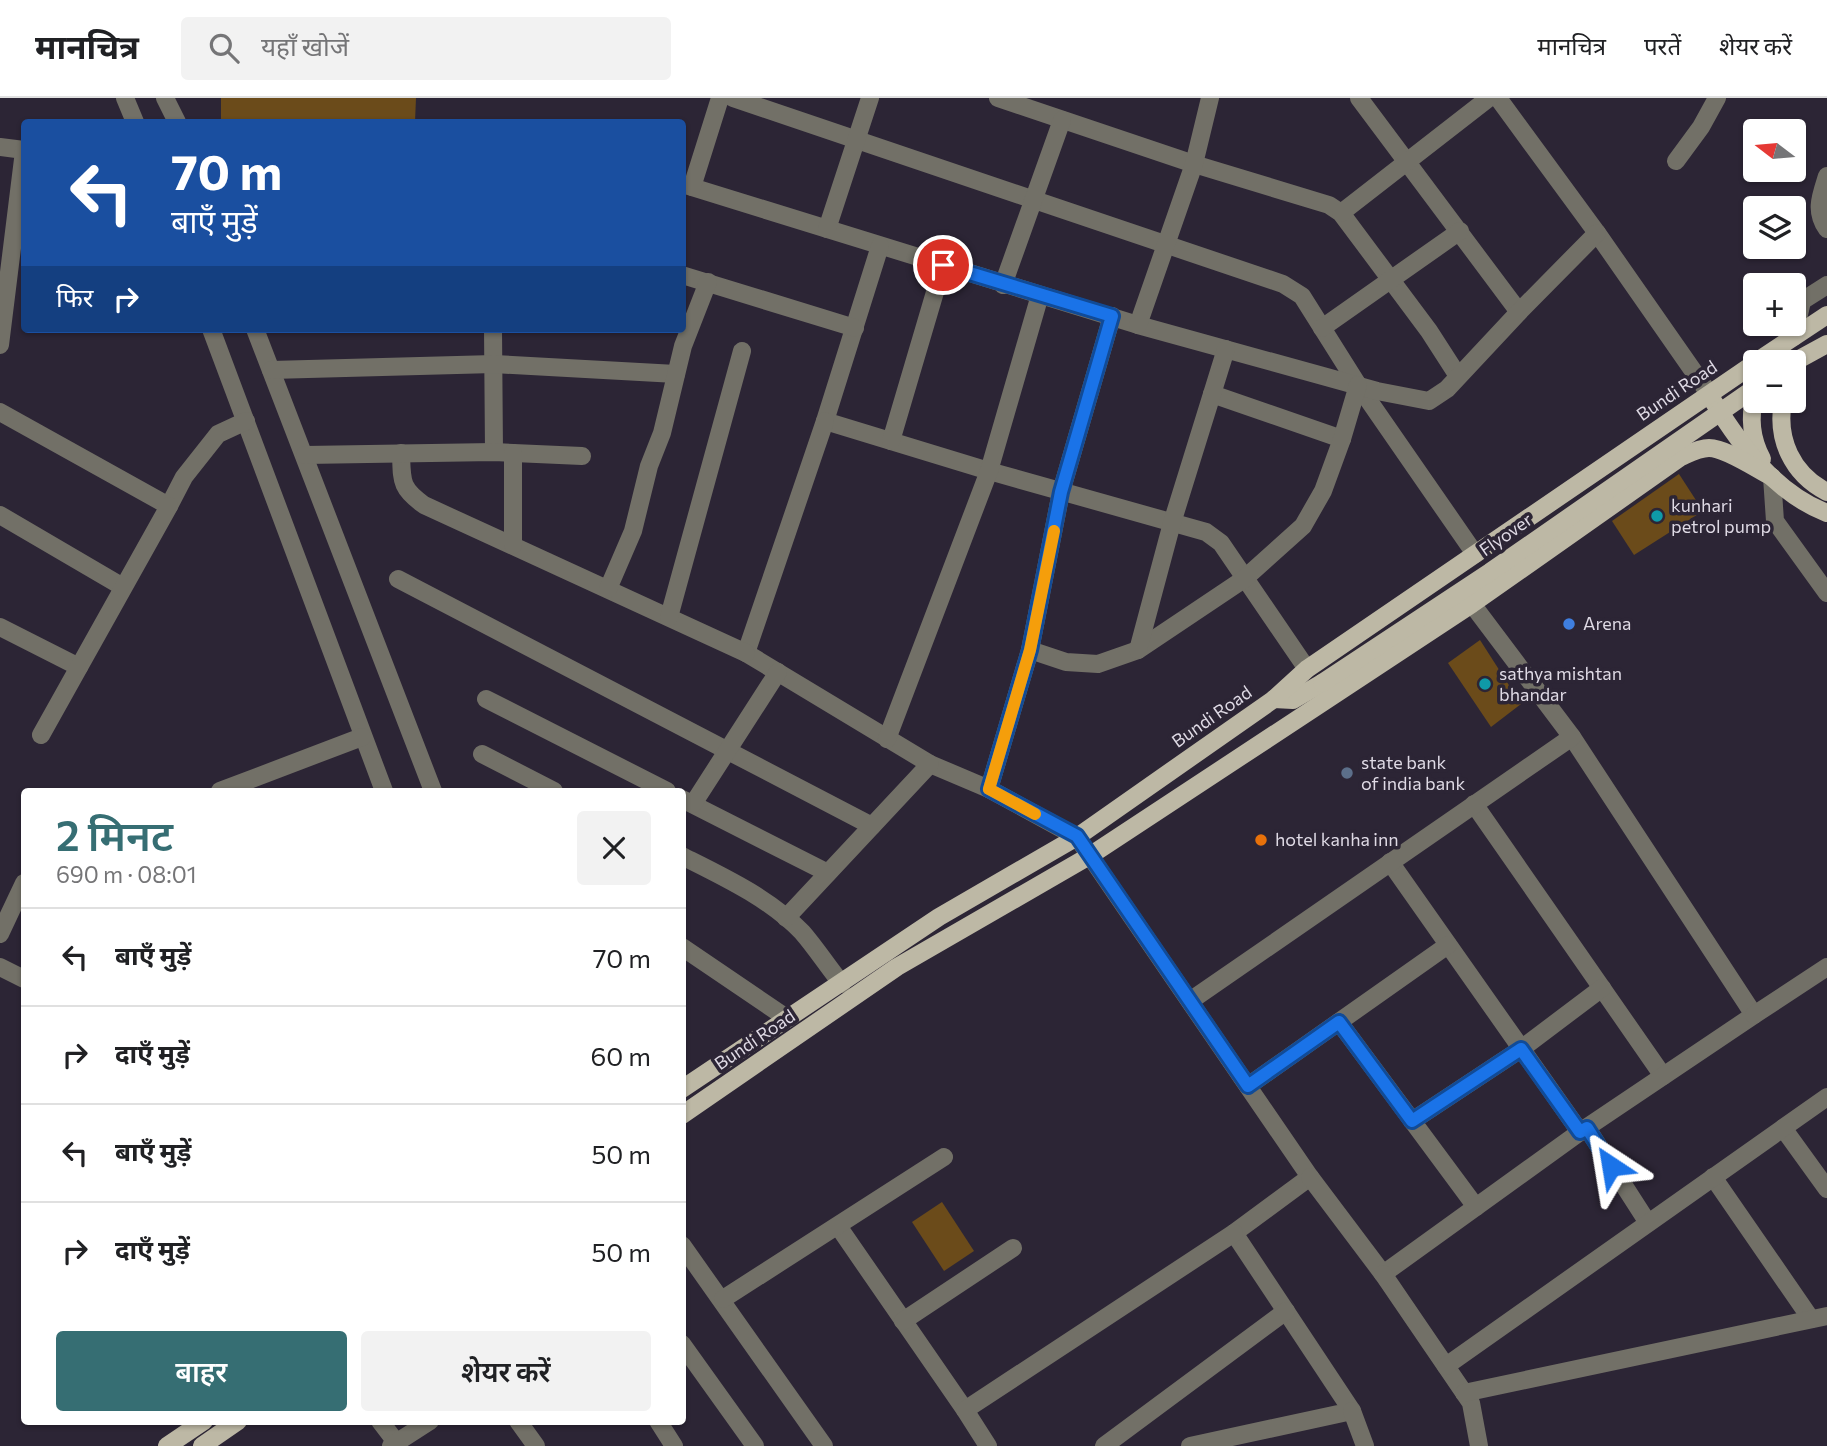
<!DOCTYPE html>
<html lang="hi">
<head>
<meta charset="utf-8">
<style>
	:root { --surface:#fff; --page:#f2f2f2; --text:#202124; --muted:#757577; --line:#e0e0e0; --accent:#366e73 }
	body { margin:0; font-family:Commissioner,"Noto Sans Devanagari",sans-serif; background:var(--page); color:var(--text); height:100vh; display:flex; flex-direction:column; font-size:26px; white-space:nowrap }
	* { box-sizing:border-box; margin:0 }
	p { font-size:23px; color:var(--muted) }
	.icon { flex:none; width:38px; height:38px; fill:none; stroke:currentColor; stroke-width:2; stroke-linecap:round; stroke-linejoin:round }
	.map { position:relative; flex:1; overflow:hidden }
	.panel { position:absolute; left:21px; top:690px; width:665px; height:637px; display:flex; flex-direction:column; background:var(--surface); border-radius:7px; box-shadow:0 2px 5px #0004 }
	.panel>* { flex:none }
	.guide { position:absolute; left:21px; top:21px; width:665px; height:214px; border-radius:7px; box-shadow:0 2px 5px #0004; background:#1a4fa0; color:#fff; overflow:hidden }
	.needle { width:46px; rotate:286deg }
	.tools { position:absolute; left:1743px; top:21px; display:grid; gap:14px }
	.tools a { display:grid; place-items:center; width:63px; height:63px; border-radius:7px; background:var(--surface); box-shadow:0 2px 5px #0004; font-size:35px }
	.pin { position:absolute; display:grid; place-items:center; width:60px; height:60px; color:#fff; margin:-30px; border:4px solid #fff; border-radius:50%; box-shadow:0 2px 7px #0007 }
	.me { position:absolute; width:77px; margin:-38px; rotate:327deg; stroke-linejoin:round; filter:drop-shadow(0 0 5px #0008) }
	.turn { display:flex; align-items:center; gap:24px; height:147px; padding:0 35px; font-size:32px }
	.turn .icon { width:91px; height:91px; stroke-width:2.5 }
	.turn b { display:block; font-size:49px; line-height:60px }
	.then { display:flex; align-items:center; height:66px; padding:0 35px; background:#0003; gap:14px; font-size:26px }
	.round { display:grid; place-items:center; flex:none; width:74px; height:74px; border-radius:7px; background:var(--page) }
	.summary { display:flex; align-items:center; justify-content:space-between; height:119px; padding:0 35px }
	h1 { font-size:42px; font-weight:600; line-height:52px; color:var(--accent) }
	.cta { display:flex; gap:14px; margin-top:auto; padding:14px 35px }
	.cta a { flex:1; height:80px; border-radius:7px; background:var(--accent); color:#fff; font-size:28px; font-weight:600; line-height:80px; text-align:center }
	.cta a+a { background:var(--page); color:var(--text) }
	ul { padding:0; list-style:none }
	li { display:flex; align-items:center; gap:21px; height:98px; padding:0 35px; border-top:2px solid var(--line) }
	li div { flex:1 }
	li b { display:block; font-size:26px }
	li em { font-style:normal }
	header { display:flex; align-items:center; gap:42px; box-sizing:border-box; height:98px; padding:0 35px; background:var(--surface); border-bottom:2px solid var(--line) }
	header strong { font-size:33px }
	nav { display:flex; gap:38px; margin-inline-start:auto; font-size:24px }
	.search { width:490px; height:63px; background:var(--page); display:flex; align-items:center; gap:18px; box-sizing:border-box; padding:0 24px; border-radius:7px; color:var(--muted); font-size:26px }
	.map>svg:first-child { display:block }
</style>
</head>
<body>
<header>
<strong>मानचित्र</strong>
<div class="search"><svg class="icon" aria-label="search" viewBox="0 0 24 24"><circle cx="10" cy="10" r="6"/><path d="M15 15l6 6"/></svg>यहाँ खोजें</div>
<nav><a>मानचित्र</a><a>परतें</a><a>शेयर करें</a></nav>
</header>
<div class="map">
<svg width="1827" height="1348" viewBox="0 0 1827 1348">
	<rect width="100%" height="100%" fill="#2c2535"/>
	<g fill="#6b4b1a">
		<path d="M 221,0 L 416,0 L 415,24 L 221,24 Z"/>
		<path d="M 1679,376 L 1703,413 L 1634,457 L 1612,423 Z"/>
		<path d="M 1480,542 L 1521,606 L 1491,629 L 1448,565 Z"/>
		<path d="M 942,1104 L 974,1153 L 944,1173 L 912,1124 Z"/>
	</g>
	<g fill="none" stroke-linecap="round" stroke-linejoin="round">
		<g stroke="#727067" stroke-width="18">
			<path d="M 125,0 L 135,24"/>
			<path d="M 165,0 L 177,24"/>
			<path d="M 733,0 L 1283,186 L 1302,198 L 1358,287 L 1475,456"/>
			<path d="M 998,0 L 1194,66 L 1329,107 L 1341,115 L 1429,233 L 1458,278"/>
			<path d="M 1359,0 L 1519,214"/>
			<path d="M 1498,0 L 1597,135 L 1710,297"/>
			<path d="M 0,49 L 24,52"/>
			<path d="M 1676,63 L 1701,29 L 1717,0"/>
			<path d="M 1827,78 C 1821,97 1814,113 1827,131"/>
			<path d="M 682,86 L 1138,227 L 1377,293 L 1429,303 L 1447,291 L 1519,214 L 1597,135"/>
			<path d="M 692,89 L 720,0"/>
			<path d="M 1341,115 L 1489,0"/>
			<path d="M 827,131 L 870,0"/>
			<path d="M 880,148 L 825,323 L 989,373 L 1206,434 L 1221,445 L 1307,571"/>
			<path d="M 682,177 L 855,230"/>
			<path d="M 1003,187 L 1062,22"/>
			<path d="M 1138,227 L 1194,66 L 1210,0"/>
			<path d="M 1322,230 L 1460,133"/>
			<path d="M 211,231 L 384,693"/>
			<path d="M 255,231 L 433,693"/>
			<path d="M 493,231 L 494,354"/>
			<path d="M 1794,239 L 1802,203 L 1827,187"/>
			<path d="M 0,247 L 24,53"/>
			<path d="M 271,272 L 494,266 L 676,276"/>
			<path d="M 1212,296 L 1342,341"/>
			<path d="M 0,314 L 169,408 L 184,379 L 218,336 L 246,323"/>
			<path d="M 825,323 L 746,555 L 930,666 L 989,691 L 1077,739 L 1310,1079 L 1234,1135 L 1352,1313 L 1190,1348"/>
			<path d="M 891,343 L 943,167"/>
			<path d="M 401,355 C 402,383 400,390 424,407 L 746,555"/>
			<path d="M 305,357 L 494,354 L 582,358"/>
			<path d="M 1772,379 L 1775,423 L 1827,495"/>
			<path d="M 0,417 L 123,489"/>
			<path d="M 513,447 L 513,355"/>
			<path d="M 398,481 L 872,728"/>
			<path d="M 608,491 L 633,433 L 649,368 L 662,335 L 683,248 L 708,184"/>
			<path d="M 669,519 L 742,253"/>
			<path d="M 0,529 L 79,569"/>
			<path d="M 1030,552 L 1066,564 L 1098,566 L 1138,552 L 1244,481 L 1303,428 L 1323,393 L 1342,341 L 1358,287"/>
			<path d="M 1138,552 L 1172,425 L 1226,251"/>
			<path d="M 486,601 L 667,693"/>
			<path d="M 41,637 L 169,408"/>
			<path d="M 887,641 L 989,373 L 1040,197"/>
			<path d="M 482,656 L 554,693"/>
			<path d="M 989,691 L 1030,552 L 1061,394 L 1112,218"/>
			<path d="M 220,693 L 362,639"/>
			<path d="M 682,701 L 828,775"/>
			<path d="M 693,706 L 778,574"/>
			<path d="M 1474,706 L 1663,978"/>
			<path d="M 682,758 C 724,779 769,800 802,834 C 816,850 828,869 842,886"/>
			<path d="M 1390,764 L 1580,1034 L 1754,917 L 1572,639"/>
			<path d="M 786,820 L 930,666"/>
			<path d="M 0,836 L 24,785"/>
			<path d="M 682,849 L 788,921"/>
			<path d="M 0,869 L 24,881"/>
			<path d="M 1190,903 L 1572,639 L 1472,506"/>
			<path d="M 1754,917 L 1827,869"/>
			<path d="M 1339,924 L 1476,1109"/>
			<path d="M 1248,988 L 1448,847"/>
			<path d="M 1412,1023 L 1521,951 L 1602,890"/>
			<path d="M 1587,1030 L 1648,1125"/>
			<path d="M 1783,1030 L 1827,1091"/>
			<path d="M 1310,1079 L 1383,1176 L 1580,1034"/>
			<path d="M 1713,1079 L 1811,1221"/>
			<path d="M 838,1128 L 965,1312"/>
			<path d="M 682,1147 L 824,1348"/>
			<path d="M 1383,1176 L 1471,1305 L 1479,1348"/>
			<path d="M 723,1201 L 944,1059"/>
			<path d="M 903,1223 L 1013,1150"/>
			<path d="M 682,1246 L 755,1348"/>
			<path d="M 1446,1268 L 1827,999"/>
			<path d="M 1464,1295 L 1827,1218"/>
			<path d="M 1352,1313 L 1365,1348"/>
			<path d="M 380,1323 L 399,1348"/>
			<path d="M 518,1323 L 536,1348"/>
			<path d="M 658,1323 L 674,1348"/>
			<path d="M 391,1348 L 430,1323"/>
			<path d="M 988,1348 L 965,1312 L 1234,1135"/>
			<path d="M 1104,1348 L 1286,1213"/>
		</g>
		<g stroke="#bdb8a5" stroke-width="18">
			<path d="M 1756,264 L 1827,217"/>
			<path d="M 1794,264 L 1827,246"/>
			<path d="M 1755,296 C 1749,320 1751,340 1762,361"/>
			<path d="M 1713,303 C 1741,348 1775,395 1827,415"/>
			<path d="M 1783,303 C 1776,341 1792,376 1827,394"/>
			<path d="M 1274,601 L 1293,602 L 1322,585"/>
			<path d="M 682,991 L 939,819 L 1077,739 L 1274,601 L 1307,571 L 1755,265"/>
			<path d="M 682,1017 L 897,869 L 1091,757 L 1328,601 L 1472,506 L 1681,359 C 1690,355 1699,350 1709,350 C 1726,350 1756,371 1772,379"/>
			<path d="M 167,1348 L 204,1323"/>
			<path d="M 202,1348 L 238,1323"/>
		</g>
		<path stroke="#bdb8a5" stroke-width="18" d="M 1322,585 L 1490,474 L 1755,290"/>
	</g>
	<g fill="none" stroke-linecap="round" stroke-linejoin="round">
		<defs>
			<path id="route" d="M 943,167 L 1112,218 L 1061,394 L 1030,552 L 989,691 L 1077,738 L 1248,988 L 1339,924 L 1412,1023 L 1521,951 L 1580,1034 L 1587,1030 L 1611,1068"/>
		</defs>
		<use href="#route" stroke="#114b97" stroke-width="18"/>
		<use href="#route" stroke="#1a73e8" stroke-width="12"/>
		<path stroke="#f59e0b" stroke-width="12" d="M 1035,716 L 989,691 L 1030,552 L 1054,433"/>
	</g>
	<g fill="#0f9aa8" stroke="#2c2535" stroke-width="2.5">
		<circle cx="1657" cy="418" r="7"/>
		<circle cx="1485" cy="586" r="7"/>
	</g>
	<circle fill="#3f7fe0" stroke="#2c2535" stroke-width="2.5" cx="1569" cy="526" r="7"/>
	<circle fill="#5c6f8a" stroke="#2c2535" stroke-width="2.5" cx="1347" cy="675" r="7"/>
	<circle fill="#e8710a" stroke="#2c2535" stroke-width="2.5" cx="1261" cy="742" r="7"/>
	<g text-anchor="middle" stroke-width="7" stroke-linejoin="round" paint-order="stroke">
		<g font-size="18" fill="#dfdae5" stroke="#2c2535">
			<text transform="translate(1677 293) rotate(-34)" y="6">Bundi Road</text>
			<text transform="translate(1506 437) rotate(-35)" y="6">Flyover</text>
			<text transform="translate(1212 619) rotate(-35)" y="6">Bundi Road</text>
			<text transform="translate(755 942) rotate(-34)" y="6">Bundi Road</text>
		</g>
		<g font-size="18" fill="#dfdae5" stroke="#2c2535" text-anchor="start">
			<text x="1671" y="414">kunhari<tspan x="1671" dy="21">petrol pump</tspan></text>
			<text x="1583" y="532">Arena</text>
			<text x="1499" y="582">sathya mishtan<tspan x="1499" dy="21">bhandar</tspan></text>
			<text x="1361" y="671">state bank<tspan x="1361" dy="21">of india bank</tspan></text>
			<text x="1275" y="748">hotel kanha inn</text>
		</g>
	</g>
</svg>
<div class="tools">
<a><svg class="needle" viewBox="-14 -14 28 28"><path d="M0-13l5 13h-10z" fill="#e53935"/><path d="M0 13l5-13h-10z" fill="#757577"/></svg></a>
<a><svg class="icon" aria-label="layers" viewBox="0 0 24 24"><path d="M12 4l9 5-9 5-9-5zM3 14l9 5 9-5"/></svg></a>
<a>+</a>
<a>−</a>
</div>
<div class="pin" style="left:943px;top:167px;background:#d93025"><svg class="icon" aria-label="arrive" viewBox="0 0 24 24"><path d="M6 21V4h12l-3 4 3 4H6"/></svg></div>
<svg class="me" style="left:1611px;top:1068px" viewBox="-20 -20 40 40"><path d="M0-17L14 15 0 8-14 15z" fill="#1a73e8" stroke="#fff" stroke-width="4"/></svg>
<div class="guide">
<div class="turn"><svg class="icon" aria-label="left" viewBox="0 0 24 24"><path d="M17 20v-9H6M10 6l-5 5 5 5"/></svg><div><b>70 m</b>बाएँ मुड़ें</div></div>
<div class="then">फिर<svg class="icon" aria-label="right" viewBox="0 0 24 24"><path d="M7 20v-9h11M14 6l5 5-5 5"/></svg></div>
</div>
<section class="panel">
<div class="summary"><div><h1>2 मिनट</h1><p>690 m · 08:01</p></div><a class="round"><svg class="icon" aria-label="close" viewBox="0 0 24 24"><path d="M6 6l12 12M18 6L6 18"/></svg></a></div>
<ul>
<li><svg class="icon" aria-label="left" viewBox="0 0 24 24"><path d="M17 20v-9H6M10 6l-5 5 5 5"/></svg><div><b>बाएँ मुड़ें</b></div><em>70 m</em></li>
<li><svg class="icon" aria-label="right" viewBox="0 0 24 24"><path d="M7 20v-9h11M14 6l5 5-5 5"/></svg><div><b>दाएँ मुड़ें</b></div><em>60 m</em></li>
<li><svg class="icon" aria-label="left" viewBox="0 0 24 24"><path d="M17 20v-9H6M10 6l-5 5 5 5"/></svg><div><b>बाएँ मुड़ें</b></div><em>50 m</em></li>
<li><svg class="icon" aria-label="right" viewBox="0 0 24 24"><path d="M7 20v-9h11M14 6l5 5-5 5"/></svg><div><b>दाएँ मुड़ें</b></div><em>50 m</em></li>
</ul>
<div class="cta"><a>बाहर</a><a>शेयर करें</a></div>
</section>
</div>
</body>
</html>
